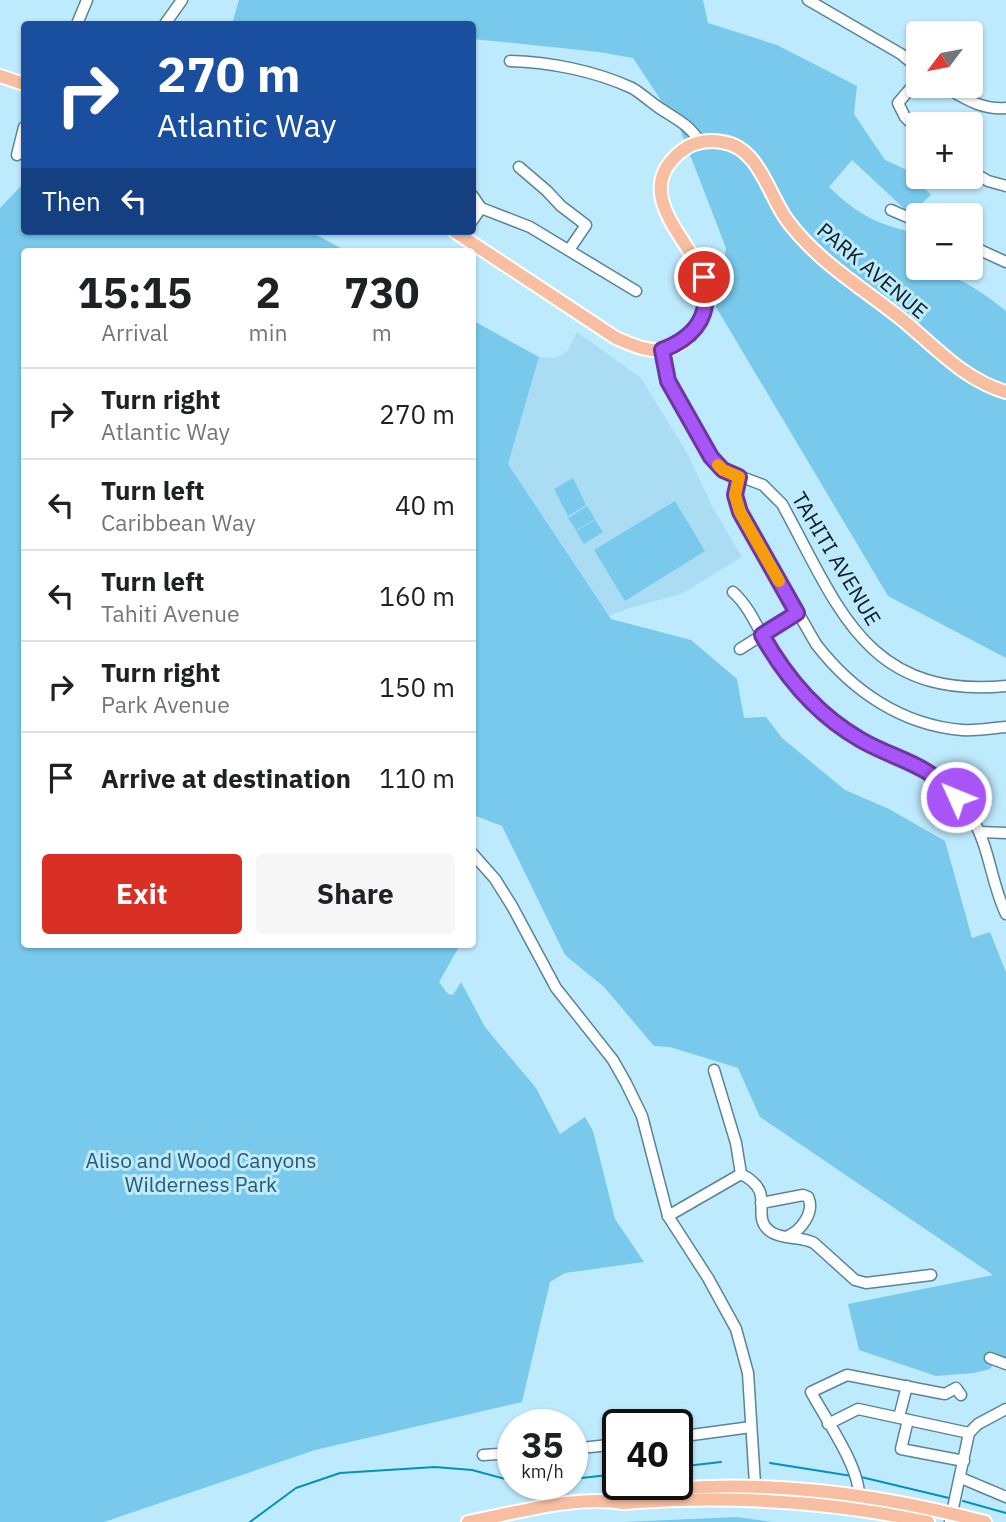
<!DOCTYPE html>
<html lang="en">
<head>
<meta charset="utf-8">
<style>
	:root { --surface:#fff; --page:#f6f6f6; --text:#202124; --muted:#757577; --line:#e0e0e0; --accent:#d93025 }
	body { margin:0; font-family:"IBM Plex Sans",sans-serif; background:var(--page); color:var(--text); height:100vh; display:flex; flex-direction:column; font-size:26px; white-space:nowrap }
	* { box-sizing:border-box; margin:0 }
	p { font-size:23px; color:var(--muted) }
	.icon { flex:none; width:38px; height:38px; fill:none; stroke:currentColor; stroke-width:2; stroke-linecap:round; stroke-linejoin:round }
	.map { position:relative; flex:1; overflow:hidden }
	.sheet { position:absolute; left:21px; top:248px; width:455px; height:700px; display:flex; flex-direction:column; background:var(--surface); border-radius:7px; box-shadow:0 2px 5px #0004 }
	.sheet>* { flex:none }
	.top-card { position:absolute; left:21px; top:21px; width:455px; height:214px; border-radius:7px; box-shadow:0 2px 5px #0004; background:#1a4fa0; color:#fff; overflow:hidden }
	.needle { width:46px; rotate:238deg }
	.buttons { position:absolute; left:906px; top:21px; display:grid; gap:14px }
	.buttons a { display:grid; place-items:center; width:77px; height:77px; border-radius:7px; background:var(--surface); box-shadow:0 2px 5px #0004; font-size:35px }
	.speed { position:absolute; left:497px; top:1409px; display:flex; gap:14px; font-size:35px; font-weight:700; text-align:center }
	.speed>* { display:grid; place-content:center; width:91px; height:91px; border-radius:50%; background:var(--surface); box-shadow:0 2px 5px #0004; line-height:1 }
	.speed small { font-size:18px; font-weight:400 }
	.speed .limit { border:4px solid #111; border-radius:10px; background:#fff; color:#111 }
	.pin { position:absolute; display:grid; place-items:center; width:60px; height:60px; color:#fff; margin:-30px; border:4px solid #fff; border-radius:50%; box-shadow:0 2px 7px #0007 }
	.me { position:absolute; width:77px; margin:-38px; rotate:314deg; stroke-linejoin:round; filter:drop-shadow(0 0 5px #0008) }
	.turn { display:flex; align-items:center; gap:24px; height:147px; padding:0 21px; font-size:32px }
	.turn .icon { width:91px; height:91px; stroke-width:2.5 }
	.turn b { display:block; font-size:49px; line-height:60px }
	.then { display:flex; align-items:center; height:66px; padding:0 21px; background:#0003; gap:14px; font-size:26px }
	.eta { display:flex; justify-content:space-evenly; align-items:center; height:119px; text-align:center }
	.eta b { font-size:42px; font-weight:800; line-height:49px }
	.cta { display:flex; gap:14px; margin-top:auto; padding:14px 21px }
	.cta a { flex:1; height:80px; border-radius:7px; background:var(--accent); color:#fff; font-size:28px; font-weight:800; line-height:80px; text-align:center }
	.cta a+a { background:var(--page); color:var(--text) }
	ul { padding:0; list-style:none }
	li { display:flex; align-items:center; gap:21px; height:91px; padding:0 21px; border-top:2px solid var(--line) }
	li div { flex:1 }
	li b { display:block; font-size:26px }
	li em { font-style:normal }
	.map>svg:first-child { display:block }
</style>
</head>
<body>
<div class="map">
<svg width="1006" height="1522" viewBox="0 0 1006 1522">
	<rect width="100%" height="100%" fill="#beeafd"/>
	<path fill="#aaddf4" d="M 577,332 L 641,378 L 687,453 L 712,506 L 742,557 L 681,594 L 630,608 L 609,616 L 508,464 L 539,357 L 554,358 L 567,352 Z"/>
	<g fill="#78c9eb">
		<path d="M 239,0 L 703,0 L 708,23 L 777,45 L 857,86 L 854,114 L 885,160 L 907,170 L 931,195 L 910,214 L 852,160 L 829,187 C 860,217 878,224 919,234 L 919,268 C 948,268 984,293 1006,311 L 1006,658 L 888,596 L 716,307 L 726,248 L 680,129 L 633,58 L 599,52 L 473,39 L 472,24 L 232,24 Z"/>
		<path d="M 24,183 L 24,231 L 309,231 L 348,252 L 24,252 L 24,945 L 460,945 L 439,982 L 448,994 L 453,995 L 461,982 L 485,1027 L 536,1088 L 560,1134 L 585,1117 L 593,1131 L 615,1219 L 644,1262 L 565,1273 L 550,1282 L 522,1402 L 315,1450 L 104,1522 L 0,1522 L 0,208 Z"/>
		<path d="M 472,320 L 539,357 L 508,464 L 611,619 L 691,640 L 737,679 L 744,718 L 766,717 L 782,738 L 845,790 L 889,809 L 945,841 L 972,938 L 990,932 L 1006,972 L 1006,1359 L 997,1360 L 990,1369 L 974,1373 L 936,1376 L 859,1350 L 848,1304 L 993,1275 L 760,1117 L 738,1068 L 670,1047 L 654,1046 L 604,987 L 565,955 L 502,826 L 473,815 Z"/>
		<path d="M 573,478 L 586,505 L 568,516 L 554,489 Z"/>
		<path d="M 675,501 L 705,551 L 625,601 L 594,550 Z"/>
		<path d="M 587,506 L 595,519 L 576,530 L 568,518 Z"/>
		<path d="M 595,520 L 603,532 L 584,544 L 576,531 Z"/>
		<path d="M 737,1517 L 772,1522 L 624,1522 Z"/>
	</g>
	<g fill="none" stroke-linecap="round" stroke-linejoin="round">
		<g stroke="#0292bb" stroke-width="2">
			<path d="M 770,1463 L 852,1476"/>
			<path d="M 677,1467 L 721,1462"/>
			<path d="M 861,1477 L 949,1498"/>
			<path d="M 572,1479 L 618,1474"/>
			<path d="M 963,1501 L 1006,1513"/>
			<path d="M 250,1522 L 296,1488 L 340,1473 L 435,1467 L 472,1470 L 513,1481"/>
		</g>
		<defs>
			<g id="minor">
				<path d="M 808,0 L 901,54 L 919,69"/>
				<path d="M 77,24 L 87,0"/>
				<path d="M 165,24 L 182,0"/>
				<path d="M 510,61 C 550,62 595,71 632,88 C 641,93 649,101 658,107 C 674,118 689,124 699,141"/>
				<path d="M 919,85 L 910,89 L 898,103 L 905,117 L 919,131"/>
				<path d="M 943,86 C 964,98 981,110 1006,108"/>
				<path d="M 17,155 L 24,127"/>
				<path d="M 519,167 L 547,191 L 561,206 L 586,225 L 569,250"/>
				<path d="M 971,171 L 988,181 L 1006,186"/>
				<path d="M 472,195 L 481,208 L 530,227 L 636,291"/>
				<path d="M 891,210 L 919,222"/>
				<path d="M 472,221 L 481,208"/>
				<path d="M 971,246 L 1006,262"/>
				<path d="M 662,350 L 668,381 L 711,458 L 723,470 L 763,485 L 782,504 C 839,608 866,699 1006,686"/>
				<path d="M 739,477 L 735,495 L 740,512 L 816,644 C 852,691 902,725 962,730 C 977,731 991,728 1006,727"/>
				<path d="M 733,592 C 751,608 760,634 773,655 C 782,670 794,685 806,697 C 821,714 841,729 861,740 C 908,765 942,769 972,818 C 990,848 991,883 1006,914"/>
				<path d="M 740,649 L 797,613"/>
				<path d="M 980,832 L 1006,833"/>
				<path d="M 472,853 L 495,879 L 512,906 L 556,988 L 613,1060 L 626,1083 L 642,1116 L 668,1216 L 708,1278 L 736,1329 L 748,1373 L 756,1500"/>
				<path d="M 714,1070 L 736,1143 L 741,1174"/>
				<path d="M 741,1174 C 779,1193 748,1216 771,1232 C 783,1240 801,1236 814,1243 L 855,1280 L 866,1283 L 931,1275"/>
				<path d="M 761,1203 L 803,1195 L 808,1197 C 815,1211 802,1230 788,1236"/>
				<path d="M 668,1216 L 741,1174"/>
				<path d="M 990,1358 L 1006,1364"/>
				<path d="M 899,1417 L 907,1386"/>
				<path d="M 908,1420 L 901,1449 L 964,1461"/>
				<path d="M 828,1424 L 858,1409 L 969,1433"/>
				<path d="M 677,1437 L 751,1427"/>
				<path d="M 572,1449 L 618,1444"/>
				<path d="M 483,1455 L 513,1453"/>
				<path d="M 961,1478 L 1006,1497"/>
				<path d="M 859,1497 C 860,1467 826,1420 811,1392 L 847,1375 L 945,1394 L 956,1388 L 961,1395"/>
				<path d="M 950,1522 L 969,1433 L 978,1424 L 1006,1409"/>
			</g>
			<g id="major">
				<path d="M 0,76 L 24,84"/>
				<path d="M 454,231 L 616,338 C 630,344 647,352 662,350 C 694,346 715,305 703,276 C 688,238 633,194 678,154 C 691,142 705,139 722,142 C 759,147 768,194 787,220 C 817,261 860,286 899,317 C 934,345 962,379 1006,392"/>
				<path d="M 606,1500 C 626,1492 647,1491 669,1489 C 775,1480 883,1495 985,1522"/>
				<path d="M 468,1522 C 515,1513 576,1495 623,1503 C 724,1495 829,1501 928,1522"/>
			</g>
		</defs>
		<use href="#minor" stroke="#5b8495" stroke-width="13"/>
		<use href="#major" stroke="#fff" stroke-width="16"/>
		<use href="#minor" stroke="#fff" stroke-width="10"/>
		<use href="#major" stroke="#f7bea1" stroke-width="12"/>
	</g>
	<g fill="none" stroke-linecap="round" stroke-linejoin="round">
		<defs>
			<path id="route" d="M 704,277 C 712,315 696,337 662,350 L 668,381 L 711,457 L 723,470 L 739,477 L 735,495 L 740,512 L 797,613 L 762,635 C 786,678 817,715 861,740 C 898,761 926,762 956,797"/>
		</defs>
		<use href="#route" stroke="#6d37a1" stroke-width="18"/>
		<use href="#route" stroke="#a855f7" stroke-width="12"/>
		<path stroke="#f59e0b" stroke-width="12" d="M 718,465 L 723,470 L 739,477 L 735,495 L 740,512 L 779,581"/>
	</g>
	<g text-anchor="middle" stroke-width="6" stroke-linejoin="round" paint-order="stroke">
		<g font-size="21" fill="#0a1b21" stroke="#beeafd">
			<text transform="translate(872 271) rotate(40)" y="7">PARK AVENUE</text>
			<text transform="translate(836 559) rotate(59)" y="7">TAHITI AVENUE</text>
		</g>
		<g font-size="21" fill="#2b5a6c" stroke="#beeafd">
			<text x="201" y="1168">Aliso and Wood Canyons<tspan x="201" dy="24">Wilderness Park</tspan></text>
		</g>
	</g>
</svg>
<div class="buttons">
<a><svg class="needle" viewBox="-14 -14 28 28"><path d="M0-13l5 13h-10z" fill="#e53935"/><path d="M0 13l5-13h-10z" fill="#757577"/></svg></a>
<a>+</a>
<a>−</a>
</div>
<div class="speed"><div>35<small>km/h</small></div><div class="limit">40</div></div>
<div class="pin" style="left:704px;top:277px;background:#d93025"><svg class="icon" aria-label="arrive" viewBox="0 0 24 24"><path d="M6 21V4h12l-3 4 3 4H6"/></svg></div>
<svg class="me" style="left:956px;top:797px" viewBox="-20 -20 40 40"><circle r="17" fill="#a855f7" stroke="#fff" stroke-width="3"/><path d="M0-11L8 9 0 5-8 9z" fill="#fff"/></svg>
<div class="top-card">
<div class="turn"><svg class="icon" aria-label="right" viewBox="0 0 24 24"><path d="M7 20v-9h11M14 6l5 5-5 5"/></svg><div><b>270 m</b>Atlantic Way</div></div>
<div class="then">Then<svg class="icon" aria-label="left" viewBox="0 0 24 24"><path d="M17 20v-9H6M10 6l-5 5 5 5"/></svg></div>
</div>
<section class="sheet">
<div class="eta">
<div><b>15:15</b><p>Arrival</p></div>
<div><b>2</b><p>min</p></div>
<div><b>730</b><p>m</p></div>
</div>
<ul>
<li><svg class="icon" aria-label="right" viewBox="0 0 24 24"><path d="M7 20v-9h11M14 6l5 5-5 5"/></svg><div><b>Turn right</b><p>Atlantic Way</p></div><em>270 m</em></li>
<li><svg class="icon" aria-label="left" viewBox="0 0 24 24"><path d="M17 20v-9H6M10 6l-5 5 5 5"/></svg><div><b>Turn left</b><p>Caribbean Way</p></div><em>40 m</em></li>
<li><svg class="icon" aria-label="left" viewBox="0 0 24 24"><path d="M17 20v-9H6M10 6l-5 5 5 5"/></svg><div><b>Turn left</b><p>Tahiti Avenue</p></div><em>160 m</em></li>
<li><svg class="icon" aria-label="right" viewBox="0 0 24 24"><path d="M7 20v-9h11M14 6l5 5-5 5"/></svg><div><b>Turn right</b><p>Park Avenue</p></div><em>150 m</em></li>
<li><svg class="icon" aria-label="arrive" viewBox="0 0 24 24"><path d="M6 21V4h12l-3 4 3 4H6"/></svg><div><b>Arrive at destination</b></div><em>110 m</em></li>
</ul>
<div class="cta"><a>Exit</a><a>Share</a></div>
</section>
</div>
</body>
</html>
